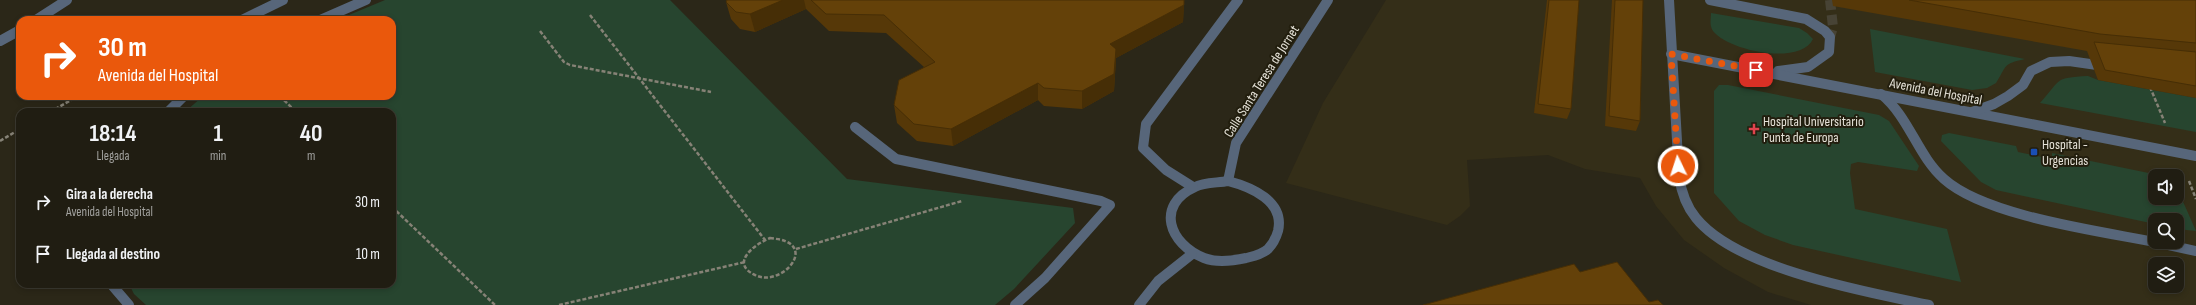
<!DOCTYPE html>
<html lang="es">
<head>
<meta charset="utf-8">
<style>
	:root { --surface:#201d12; --page:#28261b; --text:#f1f3f6; --muted:#a2a29f; --line:#3d3b32 }
	body { margin:0; font-family:"Sofia Sans Condensed",sans-serif; background:var(--page); color:var(--text); height:100vh; display:flex; flex-direction:column; font-size:15px; white-space:nowrap }
	* { box-sizing:border-box; margin:0 }
	p { font-size:13px; color:var(--muted) }
	.icon { flex:none; width:22px; height:22px; fill:none; stroke:currentColor; stroke-width:2; stroke-linecap:round; stroke-linejoin:round }
	.map { position:relative; flex:1; overflow:hidden }
	.sheet { position:absolute; left:16px; top:108px; width:380px; height:180px; display:flex; flex-direction:column; background:var(--surface); border-radius:12px; box-shadow:0 2px 6px #0003,0 0 0 1px var(--line) }
	.sheet>* { flex:none }
	.top-card { position:absolute; left:16px; top:16px; width:380px; height:84px; border-radius:12px; box-shadow:0 2px 6px #0003,0 0 0 1px var(--line); background:#ea580c; color:#fff; overflow:hidden }
	.tools { position:absolute; left:2148px; top:169px; display:grid; gap:8px }
	.tools a { display:grid; place-items:center; width:36px; height:36px; border-radius:8px; background:var(--surface); box-shadow:0 2px 6px #0003,0 0 0 1px var(--line); font-size:20px }
	.pin { position:absolute; display:grid; place-items:center; width:34px; height:34px; color:#fff; margin:-17px; border-radius:8px; box-shadow:0 2px 6px #0006 }
	.me { position:absolute; width:44px; margin:-22px; rotate:356deg; stroke-linejoin:round; filter:drop-shadow(0 0 3px #0008) }
	.turn { display:flex; align-items:center; gap:14px; height:84px; padding:0 16px; font-size:18px }
	.turn .icon { width:52px; height:52px; stroke-width:2.5 }
	.turn b { display:block; font-size:28px; line-height:34px }
	.eta { display:flex; justify-content:space-evenly; align-items:center; height:68px; text-align:center }
	.eta b { font-size:24px; font-weight:700; line-height:28px }
	ul { padding:0; list-style:none }
	li { display:flex; align-items:center; gap:12px; height:52px; padding:0 16px }
	li div { flex:1 }
	li b { display:block; font-size:15px }
	li em { font-style:normal }
	.map>svg:first-child { display:block }
</style>
</head>
<body>
<div class="map">
<svg width="2196" height="305" viewBox="0 0 2196 305">
	<rect width="100%" height="100%" fill="#2b2718"/>
	<path fill="#342e18" fill-rule="evenodd" d="M 1386,0 L 2196,0 L 2196,305 L 1811,305 L 1768,292 L 1724,268 L 1684,240 L 1656,206 L 1640,178 L 1585,169 L 1548,155 L 1467,160 L 1470,206 L 1460,216 L 1447,225 L 1286,183 L 1323,103 ZM 2155,176 L 2177,176 L 2177,198 L 2155,198 ZM 2155,220 L 2177,220 L 2177,242 L 2155,242 ZM 2155,264 L 2177,264 L 2177,286 L 2155,286 Z"/>
	<g fill="#27452f">
		<path d="M 385,0 L 670,0 L 847,179 L 1073,208 L 1075,223 L 1014,289 L 995,305 L 146,305 L 134,294 L 129,284 L 392,284 L 392,112 L 185,112 L 203,96 L 392,96 L 392,20 L 337,20 Z"/>
		<path d="M 1711,13 L 1799,28 L 1807,33 L 1813,39 C 1800,66 1729,51 1713,31 C 1709,25 1711,19 1711,13 Z"/>
		<path d="M 1870,29 L 2025,59 C 2002,64 2007,66 1996,83 L 1987,88 L 1972,90 L 1875,72 Z"/>
		<path d="M 2088,76 L 2098,80 L 2196,98 L 2196,132 L 2040,103 C 2062,79 2053,78 2088,76 Z"/>
		<path d="M 1719,85 L 1728,85 L 1879,115 L 1889,121 L 1919,166 L 1917,171 L 1858,162 L 1851,164 L 1850,173 L 1855,209 L 1947,229 L 1961,282 L 1793,245 L 1765,235 L 1739,221 L 1714,193 L 1714,91 Z"/>
		<path d="M 1949,133 L 2016,146 L 2018,152 L 2052,159 L 2052,153 L 2163,176 L 2155,176 L 2155,198 L 2177,198 L 2177,188 L 2196,231 L 2177,229 L 2177,220 L 2155,220 L 2155,224 L 1996,190 L 1981,182 L 1941,141 L 1942,135 Z"/>
	</g>
	<g fill="none" stroke-linecap="round" stroke-linejoin="round">
		<path stroke="#474335" stroke-width="10" stroke-dasharray="10 5" stroke-linecap="butt" d="M 1830,0 L 1833,27 L 1830,37"/>
		<g stroke="#868276" stroke-width="2.5" stroke-dasharray="4 2" stroke-linecap="butt">
			<path d="M 590,15 L 765,240"/>
			<path d="M 540,31 L 564,62 L 570,65 L 711,92"/>
			<path d="M 2150,87 L 2165,123"/>
			<path d="M 280,96 L 296,112"/>
			<path d="M 50,112 L 78,96"/>
			<path d="M 0,141 L 20,129"/>
			<path d="M 2189,181 L 2196,199"/>
			<path d="M 392,207 L 495,305"/>
			<path d="M 770,238 C 775,239 781,239 785,241 C 813,252 779,287 755,275 C 729,263 755,244 770,238 Z"/>
			<path d="M 796,249 L 962,201"/>
			<path d="M 559,305 L 745,262"/>
		</g>
		<g stroke="#57667a" stroke-width="10">
			<path d="M 1669,0 L 1679,176 C 1681,190 1686,206 1696,218 C 1737,269 1866,292 1929,305"/>
			<path d="M 1710,0 L 1806,19 L 1825,31 L 1830,37 L 1829,52 L 1808,67 L 1778,71"/>
			<path d="M 36,20 L 67,0"/>
			<path d="M 242,20 L 283,0"/>
			<path d="M 320,20 L 366,0"/>
			<path d="M 0,41 L 20,30"/>
			<path d="M 1671,54 L 2196,156"/>
			<path d="M 1881,94 C 1910,118 1917,155 1944,179 C 1985,216 2099,231 2155,242"/>
			<path d="M 168,112 L 184,96"/>
			<path d="M 1972,112 L 1994,104 L 2008,96 L 2023,85 L 2031,71 L 2050,62 L 2069,61 L 2104,66"/>
			<path d="M 855,127 L 896,159 L 1101,201 L 1110,205 L 1045,278 L 1015,305"/>
			<path d="M 1228,181 C 1251,187 1285,201 1278,231 C 1276,238 1273,244 1268,249 C 1261,255 1254,256 1246,258 C 1232,261 1217,263 1204,258 C 1169,244 1155,205 1195,187 C 1204,182 1218,183 1228,181 Z"/>
			<path d="M 1228,181 L 1236,143 L 1328,0"/>
			<path d="M 1193,187 L 1166,170 L 1143,148 L 1146,124 L 1238,0"/>
			<path d="M 2155,242 L 2196,251"/>
			<path d="M 111,284 L 129,305"/>
			<path d="M 1139,305 L 1158,281 L 1192,254"/>
		</g>
	</g>
	<g fill="#563808">
		<path d="M 727,0 L 1184,0 L 1183,22 L 1116,58 L 1114,91 L 1082,109 L 1044,106 L 1038,100 L 953,146 L 917,141 L 897,123 L 894,105 L 924,67 L 886,33 L 829,31 L 806,9 L 755,32 L 740,29 L 731,19 L 726,2 Z"/>
		<path d="M 1547,0 L 1579,0 L 1571,109 L 1567,119 L 1534,113 Z"/>
		<path d="M 1612,0 L 1643,0 L 1640,121 L 1636,131 L 1605,126 Z"/>
		<path d="M 1832,0 L 2196,0 L 2196,98 L 2098,80 L 2087,51 L 1833,6 Z"/>
	</g>
	<g fill="#462e06">
		<path d="M 783,0 L 804,0 L 806,9 L 755,32 L 750,14 Z"/>
		<path d="M 1184,5 L 1183,22 L 1116,58 L 1114,91 L 1082,109 L 1082,91 L 1110,44 Z"/>
		<path d="M 1038,83 L 1038,100 L 953,146 L 951,129 Z"/>
	</g>
	<g fill="#644109" stroke="#462e06">
		<path d="M 727,0 L 783,0 L 750,14 L 736,12 L 726,2 Z"/>
		<path d="M 811,0 L 1184,0 L 1184,5 L 1110,44 L 1116,49 L 1114,74 L 1082,91 L 1044,88 L 1038,83 L 951,129 L 914,124 L 894,105 L 899,80 L 935,62 L 884,15 L 826,14 Z"/>
		<path d="M 1549,0 L 1579,0 L 1571,109 L 1538,104 Z"/>
		<path d="M 1615,0 L 1643,0 L 1640,121 L 1609,116 Z"/>
		<path d="M 1909,0 L 2196,0 L 2196,43 L 2100,34 Z"/>
		<path d="M 2094,42 L 2196,52 L 2196,86 L 2105,70 Z"/>
		<path d="M 1617,262 L 1649,302 L 1658,300 L 1663,305 L 1423,305 L 1574,264 L 1580,272 Z"/>
	</g>
	<g fill="none" stroke-linecap="round" stroke-linejoin="round">
		<path stroke="#ea580c" stroke-width="7" stroke-dasharray="0 12.6" d="M 1678,166 L 1671,54 L 1756,70"/>
	</g>
	<path fill="#e0444e" stroke="#221e0e" stroke-width="1.5" d="M1752 123h4v4h4v4h-4v4h-4v-4h-4v-4h4z"/>
	<rect fill="#1a4fb4" stroke="#221e0e" stroke-width="1.5" x="2030" y="148" width="8" height="8" rx="2"/>
	<g text-anchor="middle" stroke-width="4" stroke-linejoin="round" paint-order="stroke">
		<g font-size="14" fill="#e5e2d8" stroke="#221e0e">
			<text transform="translate(1261 81) rotate(-58)" y="5">Calle Santa Teresa de Jornet</text>
			<text transform="translate(1936 91) rotate(11)" y="5">Avenida del Hospital</text>
		</g>
		<g font-size="14" fill="#e5e2d8" stroke="#221e0e" text-anchor="start">
			<text x="1763" y="126">Hospital Universitario<tspan x="1763" dy="16">Punta de Europa</tspan></text>
			<text x="2042" y="149">Hospital -<tspan x="2042" dy="16">Urgencias</tspan></text>
		</g>
	</g>
</svg>
<div class="tools">
<a><svg class="icon" aria-label="sound" viewBox="0 0 24 24"><path d="M4 9h4l5-4v14l-5-4H4zM17 9q2 3 0 6"/></svg></a>
<a><svg class="icon" aria-label="search" viewBox="0 0 24 24"><circle cx="10" cy="10" r="6"/><path d="M15 15l6 6"/></svg></a>
<a><svg class="icon" aria-label="layers" viewBox="0 0 24 24"><path d="M12 4l9 5-9 5-9-5zM3 14l9 5 9-5"/></svg></a>
</div>
<div class="pin" style="left:1756px;top:70px;background:#d93025"><svg class="icon" aria-label="arrive" viewBox="0 0 24 24"><path d="M6 21V4h12l-3 4 3 4H6"/></svg></div>
<svg class="me" style="left:1678px;top:166px" viewBox="-20 -20 40 40"><circle r="17" fill="#ea580c" stroke="#fff" stroke-width="3"/><path d="M0-11L8 9 0 5-8 9z" fill="#fff"/></svg>
<div class="top-card">
<div class="turn"><svg class="icon" aria-label="right" viewBox="0 0 24 24"><path d="M7 20v-9h11M14 6l5 5-5 5"/></svg><div><b>30 m</b>Avenida del Hospital</div></div>
</div>
<section class="sheet">
<div class="eta">
<div><b>18:14</b><p>Llegada</p></div>
<div><b>1</b><p>min</p></div>
<div><b>40</b><p>m</p></div>
</div>
<ul>
<li><svg class="icon" aria-label="right" viewBox="0 0 24 24"><path d="M7 20v-9h11M14 6l5 5-5 5"/></svg><div><b>Gira a la derecha</b><p>Avenida del Hospital</p></div><em>30 m</em></li>
<li><svg class="icon" aria-label="arrive" viewBox="0 0 24 24"><path d="M6 21V4h12l-3 4 3 4H6"/></svg><div><b>Llegada al destino</b></div><em>10 m</em></li>
</ul>
</section>
</div>
</body>
</html>
